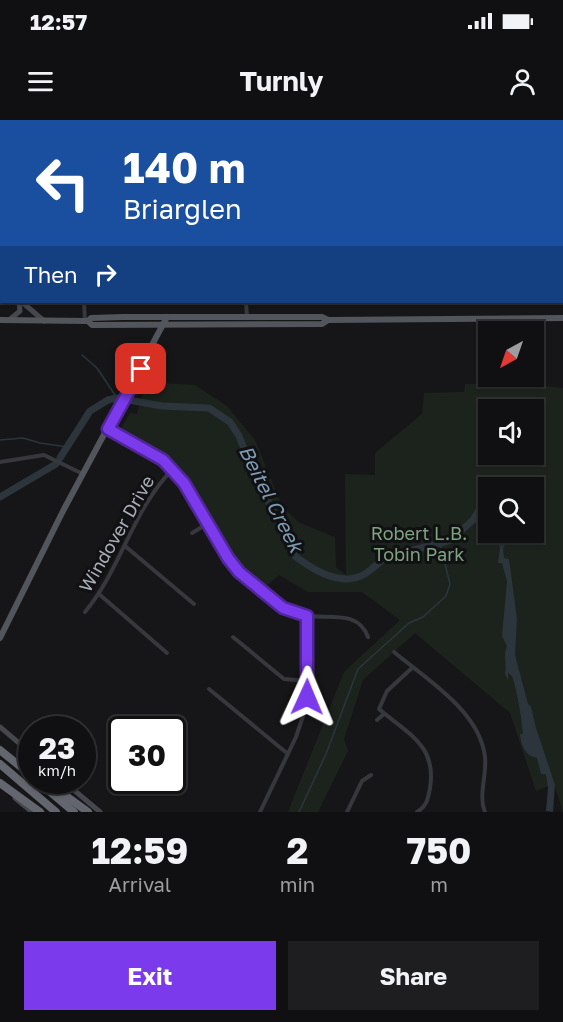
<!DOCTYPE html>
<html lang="en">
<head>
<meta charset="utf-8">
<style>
	:root { --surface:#101012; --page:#1e1e20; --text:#f1f3f6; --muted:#9c9d9f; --line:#303032; --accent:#7c3aed }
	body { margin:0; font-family:"Golos Text",sans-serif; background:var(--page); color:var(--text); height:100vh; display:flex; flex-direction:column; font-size:22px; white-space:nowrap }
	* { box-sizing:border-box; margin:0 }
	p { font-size:20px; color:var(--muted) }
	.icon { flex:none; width:33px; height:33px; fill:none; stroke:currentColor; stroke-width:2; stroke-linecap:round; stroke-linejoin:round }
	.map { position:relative; height:692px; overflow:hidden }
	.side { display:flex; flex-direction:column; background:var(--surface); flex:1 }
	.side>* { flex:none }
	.guide { position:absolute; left:0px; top:0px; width:564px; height:183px; box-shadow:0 2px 4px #0004,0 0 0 2px var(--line); background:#1a4fa0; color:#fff; overflow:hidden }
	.needle { width:39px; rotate:220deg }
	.fabs { position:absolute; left:478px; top:201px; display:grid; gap:12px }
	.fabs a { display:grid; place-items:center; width:66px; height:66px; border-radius:0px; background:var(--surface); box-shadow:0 2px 4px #0004,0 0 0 2px var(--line); font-size:30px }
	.speed { position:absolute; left:18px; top:596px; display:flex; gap:12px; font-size:30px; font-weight:700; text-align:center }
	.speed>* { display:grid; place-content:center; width:78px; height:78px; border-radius:50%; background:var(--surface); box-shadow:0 2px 4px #0004,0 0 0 2px var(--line); line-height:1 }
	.speed small { font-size:15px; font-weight:400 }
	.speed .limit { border:3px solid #111; border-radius:9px; background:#fff; color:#111 }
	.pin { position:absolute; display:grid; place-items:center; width:51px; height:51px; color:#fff; margin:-26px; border-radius:12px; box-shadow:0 3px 9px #0006 }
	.me { position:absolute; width:66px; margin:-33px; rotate:1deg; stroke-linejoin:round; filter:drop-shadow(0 0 4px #0008) }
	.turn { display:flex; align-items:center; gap:21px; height:126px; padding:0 24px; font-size:27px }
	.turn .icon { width:78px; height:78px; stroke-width:2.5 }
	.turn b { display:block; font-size:42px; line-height:51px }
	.then { display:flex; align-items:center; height:57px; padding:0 24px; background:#0003; gap:12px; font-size:22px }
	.eta { display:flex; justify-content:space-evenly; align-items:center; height:102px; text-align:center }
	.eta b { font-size:36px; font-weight:700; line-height:42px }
	.cta { display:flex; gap:12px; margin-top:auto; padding:12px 24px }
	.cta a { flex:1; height:69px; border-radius:0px; background:var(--accent); color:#fff; font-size:24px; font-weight:700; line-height:69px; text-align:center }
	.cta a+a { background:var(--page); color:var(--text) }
	.status { display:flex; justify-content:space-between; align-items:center; height:42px; padding:0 30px; background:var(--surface); direction:ltr }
	.status svg { height:16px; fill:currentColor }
	header { display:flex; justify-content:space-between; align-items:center; height:78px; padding:0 24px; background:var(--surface); font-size:27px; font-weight:700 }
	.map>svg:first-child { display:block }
</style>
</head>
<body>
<div class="status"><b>12:57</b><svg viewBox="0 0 49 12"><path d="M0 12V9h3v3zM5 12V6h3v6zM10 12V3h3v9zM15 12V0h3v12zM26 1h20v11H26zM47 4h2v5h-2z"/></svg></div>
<header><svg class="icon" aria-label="menu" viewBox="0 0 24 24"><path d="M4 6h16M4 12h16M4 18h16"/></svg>Turnly<svg class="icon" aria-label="person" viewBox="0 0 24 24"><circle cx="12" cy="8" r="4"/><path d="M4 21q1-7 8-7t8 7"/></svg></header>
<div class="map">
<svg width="563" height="692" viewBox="0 0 563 692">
	<rect width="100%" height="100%" fill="#161618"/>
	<path fill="#1c231d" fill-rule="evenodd" d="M 141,262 L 195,265 L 227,286 L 255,320 L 281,384 L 298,402 L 335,417 L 336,447 L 346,455 L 345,354 L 375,355 L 375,333 L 422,294 L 424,273 L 464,272 L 465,264 L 519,263 L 563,268 L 563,692 L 554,664 L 536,671 L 510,593 L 415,513 L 363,560 L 344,619 L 348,631 L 318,692 L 288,692 L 344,552 L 400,500 L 362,472 L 308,472 L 279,455 L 264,468 L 235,441 L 187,359 L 176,345 L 154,327 L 121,309 L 130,293 L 137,294 L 144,269 ZM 489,290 L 534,290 L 534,334 L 489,334 ZM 489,368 L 534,368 L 534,412 L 489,412 Z"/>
	<path fill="#2c353c" d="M 504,412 L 510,413 L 503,429 L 504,438 L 509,439 L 517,499 L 515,535 L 528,584 L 531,587 L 536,608 L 555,665 L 553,692 L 546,691 L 548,668 L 546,654 L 541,654 L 537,638 C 525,636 521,625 520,614 L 523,614 C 521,593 518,575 512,556 L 508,553 L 508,560 L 505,554 C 507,543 503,535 507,526 L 502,516 L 507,461 L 502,443 L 498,443 L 500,428 L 498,423 Z"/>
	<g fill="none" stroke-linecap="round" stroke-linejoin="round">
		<g stroke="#2c353c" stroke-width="1.5">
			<path d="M 82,235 L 97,248 L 117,278"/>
			<path d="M 0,320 L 23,318 L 40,323 L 68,327"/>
			<path d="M 299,692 L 326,634 L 358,549 L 409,503 L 423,497 L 446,476 L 450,464 L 440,424"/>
		</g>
		<g stroke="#2c353c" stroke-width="7">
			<path d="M 60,338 L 90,291 L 108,280 L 117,278 L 162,286 L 209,288 L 230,302 L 239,316 L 250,344 L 295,436 C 313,450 341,468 365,454 C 373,449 379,441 388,437 L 451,420 L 473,400 L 489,374"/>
			<path d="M 494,368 L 499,361"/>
			<path d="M 0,377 L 56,344"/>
		</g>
		<g stroke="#37383d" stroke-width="4">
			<path d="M 67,0 L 69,2"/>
			<path d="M 152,0 L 154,2"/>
			<path d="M 295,0 L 297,2"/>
			<path d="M 350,0 L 351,2"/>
			<path d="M 424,0 L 425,2"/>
			<path d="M 501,0 L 503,2"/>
			<path d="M 53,2 L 55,0"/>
			<path d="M 166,2 L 167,0"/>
			<path d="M 335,2 L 335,0"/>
			<path d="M 0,11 L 2,13"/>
			<path d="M 562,52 L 563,52"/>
			<path d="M 0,90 L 2,91"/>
			<path d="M 84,182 L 85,201"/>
			<path d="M 246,182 L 247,197"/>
			<path d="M 107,310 C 126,319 148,326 163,340 C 201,375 212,429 251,462 C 265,473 278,488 296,494 C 321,502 357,486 368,517"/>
			<path d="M 0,342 L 44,335 L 83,354"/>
			<path d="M 192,413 L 207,404"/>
			<path d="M 125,426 L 194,484"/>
			<path d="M 99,474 L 167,533"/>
			<path d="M 85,492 C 121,449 133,389 172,350"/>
			<path d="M 233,517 L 284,559 L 307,561"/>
			<path d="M 394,532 C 426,559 480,591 485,637 C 487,655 478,676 485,692"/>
			<path d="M 412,548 L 387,571 L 379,589 C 408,614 437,625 430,668 C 428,679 427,686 417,692"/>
			<path d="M 209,569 L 288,634"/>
			<path d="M 377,600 L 384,594"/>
			<path d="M 260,692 L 296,617 L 305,590 L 307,496"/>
			<path d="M 347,692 L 362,661 L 371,655"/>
		</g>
		<g stroke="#45474d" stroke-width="5">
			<path d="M 0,163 L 2,164"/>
			<path d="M 22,182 L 44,201"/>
			<path d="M 9,200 L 20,191 L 19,182"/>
			<path d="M 0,607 L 32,634"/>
			<path d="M 62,660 L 100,692"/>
			<path d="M 15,678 L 32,692"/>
		</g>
		<g stroke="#53555c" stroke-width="6">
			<path d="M 0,200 L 88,201 L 91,198 L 123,197 L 322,197 L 328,200 L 563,198"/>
			<path d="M 88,201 L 92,205 L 322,204 L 328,200"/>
			<path d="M 0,518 L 63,391 L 167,197"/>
		</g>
		<g stroke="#63666e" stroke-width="8">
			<path d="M 0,630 L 32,656"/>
			<path d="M 0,644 L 56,692"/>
			<path d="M 36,660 L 74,692"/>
			<path d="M 44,660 L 88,692"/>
			<path d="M 0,663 L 40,692"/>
		</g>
	</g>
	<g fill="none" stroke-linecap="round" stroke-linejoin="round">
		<defs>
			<path id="route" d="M 141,249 L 108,309 L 163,340 L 184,363 L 228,438 L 239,452 L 283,488 L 307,496 L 307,577"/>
		</defs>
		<use href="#route" stroke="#51269a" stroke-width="15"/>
		<use href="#route" stroke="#7c3aed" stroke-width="10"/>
	</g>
	<g text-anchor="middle" stroke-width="6" stroke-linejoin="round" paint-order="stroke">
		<g font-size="18" fill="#a8adb8" stroke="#111113">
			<text transform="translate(117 414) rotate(-60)" y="6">Windover Drive</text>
		</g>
		<g font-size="18" fill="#7fa381" stroke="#111113">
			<text x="419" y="420">Robert L.B.<tspan x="419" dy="21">Tobin Park</tspan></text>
		</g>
		<g font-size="20" font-style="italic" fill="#7f9bb3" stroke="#111113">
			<text transform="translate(271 379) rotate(63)" y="7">Beitel Creek</text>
		</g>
	</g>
</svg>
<div class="fabs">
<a><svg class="needle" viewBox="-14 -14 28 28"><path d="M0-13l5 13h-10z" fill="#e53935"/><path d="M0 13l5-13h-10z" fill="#9c9d9f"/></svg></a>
<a><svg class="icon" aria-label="sound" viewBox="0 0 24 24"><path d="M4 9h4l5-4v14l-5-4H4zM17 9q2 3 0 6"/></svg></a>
<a><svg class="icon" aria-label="search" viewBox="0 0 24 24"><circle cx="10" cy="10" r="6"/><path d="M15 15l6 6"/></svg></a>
</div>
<div class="speed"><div>23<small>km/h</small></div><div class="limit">30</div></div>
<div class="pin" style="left:141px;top:249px;background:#d93025"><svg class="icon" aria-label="arrive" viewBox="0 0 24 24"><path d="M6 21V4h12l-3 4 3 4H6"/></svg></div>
<svg class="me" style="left:307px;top:577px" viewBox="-20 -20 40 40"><path d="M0-17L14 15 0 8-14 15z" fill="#7c3aed" stroke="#fff" stroke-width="4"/></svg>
<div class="guide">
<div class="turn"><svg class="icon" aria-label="left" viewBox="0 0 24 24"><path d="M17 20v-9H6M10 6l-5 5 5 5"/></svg><div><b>140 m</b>Briarglen</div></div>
<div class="then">Then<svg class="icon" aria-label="right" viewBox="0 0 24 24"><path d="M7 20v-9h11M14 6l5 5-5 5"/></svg></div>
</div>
</div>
<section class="side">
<div class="eta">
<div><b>12:59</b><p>Arrival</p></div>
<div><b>2</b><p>min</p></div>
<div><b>750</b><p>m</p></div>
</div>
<div class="cta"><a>Exit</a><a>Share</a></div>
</section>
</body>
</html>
